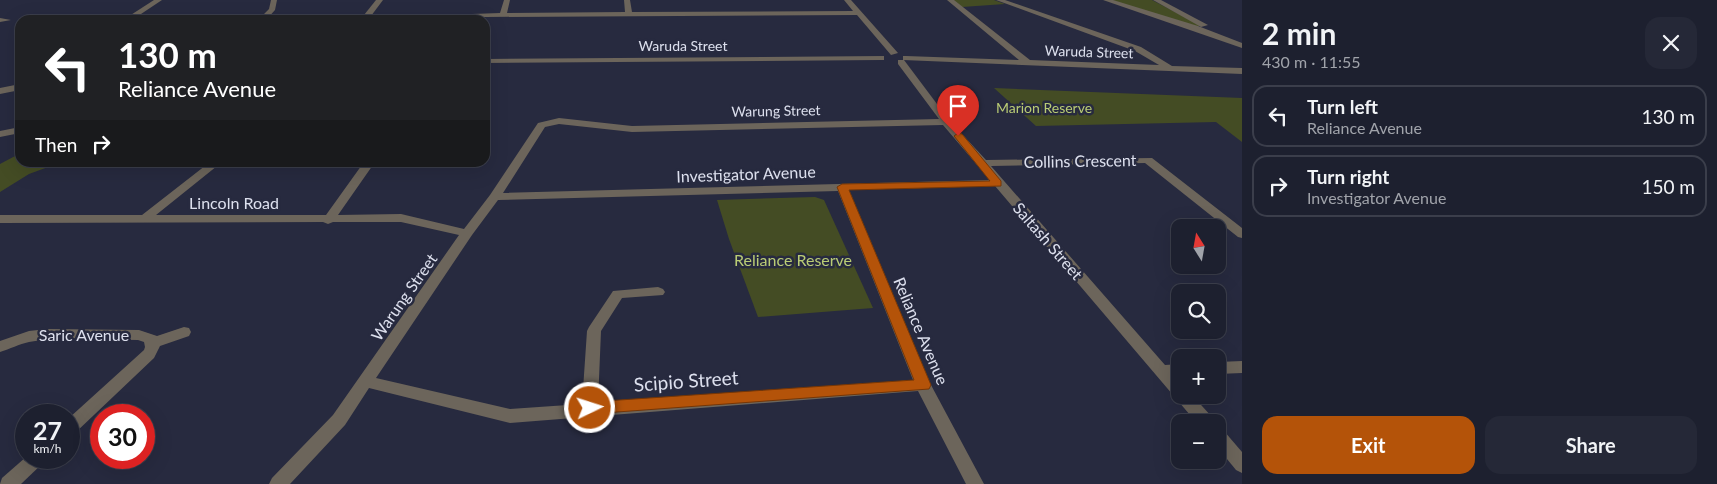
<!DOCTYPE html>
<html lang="en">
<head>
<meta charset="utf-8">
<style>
	:root { --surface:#1d202f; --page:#252837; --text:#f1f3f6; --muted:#a0a3aa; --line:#3b3e4b; --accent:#b45309 }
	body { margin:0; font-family:Lato,sans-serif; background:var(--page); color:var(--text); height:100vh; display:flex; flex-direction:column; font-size:19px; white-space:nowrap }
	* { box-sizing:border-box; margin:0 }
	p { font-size:16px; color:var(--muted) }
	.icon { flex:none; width:28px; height:28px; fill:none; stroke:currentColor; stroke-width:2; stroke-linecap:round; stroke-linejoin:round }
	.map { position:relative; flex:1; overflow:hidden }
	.side { display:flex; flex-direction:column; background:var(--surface); width:475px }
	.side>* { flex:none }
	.hud { position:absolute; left:15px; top:15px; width:475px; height:152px; border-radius:15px; box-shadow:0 5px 20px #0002,0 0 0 1px var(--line); background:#202124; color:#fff; overflow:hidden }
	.needle { width:32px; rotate:349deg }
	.buttons { position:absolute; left:1171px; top:219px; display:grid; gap:10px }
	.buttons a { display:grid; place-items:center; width:55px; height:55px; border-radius:10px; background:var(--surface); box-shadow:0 5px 20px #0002,0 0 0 1px var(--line); font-size:25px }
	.speed { position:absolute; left:15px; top:404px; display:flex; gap:10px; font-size:25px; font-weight:700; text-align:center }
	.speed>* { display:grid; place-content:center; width:65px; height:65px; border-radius:50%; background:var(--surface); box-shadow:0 5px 20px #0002,0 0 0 1px var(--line); line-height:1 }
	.speed small { font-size:12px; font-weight:400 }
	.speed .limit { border:8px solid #d22; background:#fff; color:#111 }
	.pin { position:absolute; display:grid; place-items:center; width:42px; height:42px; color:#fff; margin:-51px -21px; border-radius:50% 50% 50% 0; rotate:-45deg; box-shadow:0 0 5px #0007 }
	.pin .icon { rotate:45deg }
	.me { position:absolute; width:55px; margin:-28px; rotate:86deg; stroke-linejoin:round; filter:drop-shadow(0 0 4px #0008) }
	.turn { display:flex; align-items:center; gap:18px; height:105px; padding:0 20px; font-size:22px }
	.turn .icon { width:65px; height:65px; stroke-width:2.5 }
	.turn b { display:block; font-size:35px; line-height:42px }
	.then { display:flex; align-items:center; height:48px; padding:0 20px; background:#0003; gap:10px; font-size:19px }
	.round { display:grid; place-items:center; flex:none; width:52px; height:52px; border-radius:15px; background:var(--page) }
	.head { display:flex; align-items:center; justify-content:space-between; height:85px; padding:0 20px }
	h1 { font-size:30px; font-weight:700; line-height:38px }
	.cta { display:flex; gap:10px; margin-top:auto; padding:10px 20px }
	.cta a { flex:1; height:58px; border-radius:15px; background:var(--accent); color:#fff; font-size:20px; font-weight:700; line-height:58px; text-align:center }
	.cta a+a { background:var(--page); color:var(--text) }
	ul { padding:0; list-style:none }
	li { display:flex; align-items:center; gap:15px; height:62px; margin:0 10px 8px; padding:0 10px; border:2px solid var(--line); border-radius:15px }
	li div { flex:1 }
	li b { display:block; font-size:19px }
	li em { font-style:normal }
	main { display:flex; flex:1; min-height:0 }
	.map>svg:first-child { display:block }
</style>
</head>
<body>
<main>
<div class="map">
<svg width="1242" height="484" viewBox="0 0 1242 484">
	<rect width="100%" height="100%" fill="#272a3f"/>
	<g fill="#444c24">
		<path d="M 953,0 L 994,0 L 1005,4 L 962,7 Z"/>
		<path d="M 1110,0 L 1152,0 L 1202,26 L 1195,26 Z"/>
		<path d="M 994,88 L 1242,98 L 1242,142 L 1216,122 L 1036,126 Z"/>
		<path d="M 17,155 L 20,155 L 20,162 L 59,163 L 29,174 L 0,192 L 0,164 Z"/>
		<path d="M 815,197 L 824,200 L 873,308 L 758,317 L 729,239 L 717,200 Z"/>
	</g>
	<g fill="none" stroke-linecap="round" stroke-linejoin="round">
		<g fill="#6c655b" fill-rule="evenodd">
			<path d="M 154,0 L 162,0 L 132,20 L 123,20 Z"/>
			<path d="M 271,0 L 277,0 L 275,10 L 266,20 L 258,20 L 269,9 Z"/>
			<path d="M 376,0 L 383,0 L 368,20 L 360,20 Z"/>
			<path d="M 504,0 L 510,0 L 507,13 L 625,12 L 624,0 L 630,0 L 632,12 L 853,11 L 844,0 L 851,0 L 898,53 L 891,55 L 857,15 L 485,17 L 460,20 L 472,14 L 500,13 Z"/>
			<path d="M 947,0 L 954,0 L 1030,60 L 1159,65 L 1135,51 L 996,0 L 1005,0 L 1141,47 L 1172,66 L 1242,68 L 1242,74 L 903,60 L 903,56 L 906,56 L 1019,60 Z"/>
			<path d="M 1103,0 L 1113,0 L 1198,26 L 1242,43 L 1242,48 Z"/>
			<path d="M 1153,0 L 1161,0 L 1208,25 L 1201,27 Z"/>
			<path d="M 0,18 L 11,20 L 0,22 Z"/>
			<path d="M 884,56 L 884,60 L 881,60 L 485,63 L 485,59 Z"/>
			<path d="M 898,60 L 904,60 L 949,120 L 986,160 L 1152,158 L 1242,228 L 1242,238 L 1238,237 L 1145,163 L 991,166 L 1165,365 L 1180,364 L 1180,376 L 1175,376 L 1180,382 L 1180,395 L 1192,395 L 1212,417 L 1214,422 L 1196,422 L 995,186 L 849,190 L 931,385 L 984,484 L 966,484 L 918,391 L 510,423 L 369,388 L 345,425 L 290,484 L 269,484 L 272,478 L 333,415 L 459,235 L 401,222 L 333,222 L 328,224 L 323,222 L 0,223 L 0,215 L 142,215 L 210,162 L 222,162 L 156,215 L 326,215 L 364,162 L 375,162 L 338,215 L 401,214 L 464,229 L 490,195 L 538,123 L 559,118 L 632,126 L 939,119 L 898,64 ZM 559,124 L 632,132 L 943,125 L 990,180 L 503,193 L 545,127 ZM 838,191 L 913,380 L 598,403 L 601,331 L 622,298 L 663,295 L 665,292 L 663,289 L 658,287 L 613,291 L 589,327 L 587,331 L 582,404 L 510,409 L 376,378 L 472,235 L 498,200 Z"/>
			<path d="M 20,84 L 20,90 L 0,94 L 0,88 Z"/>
			<path d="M 20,127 L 20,133 L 0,137 L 0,131 Z"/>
			<path d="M 184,327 L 189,328 L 191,332 L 189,336 L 160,346 L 154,358 L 75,433 L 69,435 L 69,418 L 144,350 L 145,347 L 144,342 L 138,340 C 102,340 65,335 29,342 C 19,344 10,349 0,352 L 0,341 L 29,331 L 47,329 L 139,330 L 157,336 Z"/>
			<path d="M 1242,361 L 1242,373 L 1218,374 L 1218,362 Z"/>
			<path d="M 1218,429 L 1224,431 L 1242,452 L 1242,473 L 1236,470 L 1218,448 Z"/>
			<path d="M 26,457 L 46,458 L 43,463 L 21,484 L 0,484 L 2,478 Z"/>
		</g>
	</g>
	<path fill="#b45309" stroke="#753606" d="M 958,133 L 962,134 L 1001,181 L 1001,186 L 849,190 L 931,385 L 929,389 L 590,414 L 585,412 L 582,408 L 585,404 L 590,402 L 914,380 L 837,187 L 842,184 L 990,181 L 954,136 Z"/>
	<g text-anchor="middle" stroke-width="5" stroke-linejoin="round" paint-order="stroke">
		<g font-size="14" fill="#dde0ee" stroke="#272a3f">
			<text x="683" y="51">Waruda Street</text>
			<text transform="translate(1089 52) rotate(2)" y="5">Waruda Street</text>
			<text transform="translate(776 111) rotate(-1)" y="5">Warung Street</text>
		</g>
		<g font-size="14" fill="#bacc75" stroke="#272a3f">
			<text x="1044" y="113">Marion Reserve</text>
		</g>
		<g font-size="16" fill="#dde0ee" stroke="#272a3f">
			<text transform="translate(1080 161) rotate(-1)" y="6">Collins Crescent</text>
			<text transform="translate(746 174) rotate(-2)" y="6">Investigator Avenue</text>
			<text x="234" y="209">Lincoln Road</text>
			<text transform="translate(1048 241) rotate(49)" y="6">Saltash Street</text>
			<text transform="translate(404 297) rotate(-55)" y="6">Warung Street</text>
			<text transform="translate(921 331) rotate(67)" y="6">Reliance Avenue</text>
			<text x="84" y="341">Saric Avenue</text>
		</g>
		<g font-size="16" fill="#bacc75" stroke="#272a3f">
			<text x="793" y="266">Reliance Reserve</text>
		</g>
		<g font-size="19" fill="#dde0ee" stroke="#272a3f">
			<text transform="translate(686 381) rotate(-4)" y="7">Scipio Street</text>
		</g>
	</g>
</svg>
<div class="buttons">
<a><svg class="needle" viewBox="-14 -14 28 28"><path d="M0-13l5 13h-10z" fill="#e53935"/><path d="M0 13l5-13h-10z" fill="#a0a3aa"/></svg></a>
<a><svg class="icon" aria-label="search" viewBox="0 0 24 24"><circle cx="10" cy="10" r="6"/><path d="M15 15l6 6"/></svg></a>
<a>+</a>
<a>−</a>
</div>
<div class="speed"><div>27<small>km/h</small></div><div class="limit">30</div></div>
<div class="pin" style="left:958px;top:136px;background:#d93025"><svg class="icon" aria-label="arrive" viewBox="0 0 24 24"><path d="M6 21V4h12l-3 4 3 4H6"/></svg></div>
<svg class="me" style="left:590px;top:408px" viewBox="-20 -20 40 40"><circle r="17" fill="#b45309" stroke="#fff" stroke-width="3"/><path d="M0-11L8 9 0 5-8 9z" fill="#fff"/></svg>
<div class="hud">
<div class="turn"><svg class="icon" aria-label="left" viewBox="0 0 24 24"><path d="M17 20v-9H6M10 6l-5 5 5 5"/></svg><div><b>130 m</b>Reliance Avenue</div></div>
<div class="then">Then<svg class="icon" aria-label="right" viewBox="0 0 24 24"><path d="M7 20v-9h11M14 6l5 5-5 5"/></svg></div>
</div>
</div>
<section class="side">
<div class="head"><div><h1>2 min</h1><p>430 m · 11:55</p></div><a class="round"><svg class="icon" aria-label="close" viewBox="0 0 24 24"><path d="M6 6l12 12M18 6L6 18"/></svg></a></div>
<ul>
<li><svg class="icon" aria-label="left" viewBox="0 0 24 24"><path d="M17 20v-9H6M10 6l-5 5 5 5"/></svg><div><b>Turn left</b><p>Reliance Avenue</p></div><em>130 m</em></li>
<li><svg class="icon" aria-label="right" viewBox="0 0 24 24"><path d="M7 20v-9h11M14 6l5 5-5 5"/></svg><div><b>Turn right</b><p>Investigator Avenue</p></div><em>150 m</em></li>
</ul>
<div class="cta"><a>Exit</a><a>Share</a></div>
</section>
</main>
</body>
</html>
